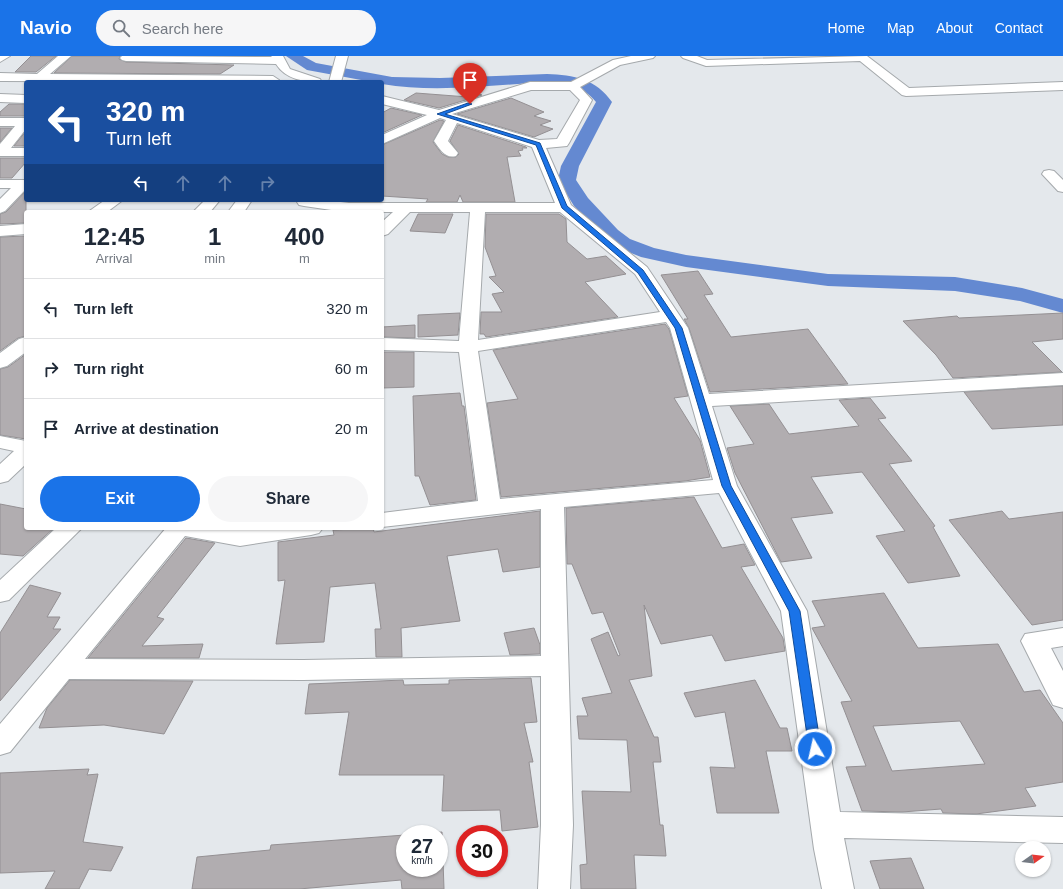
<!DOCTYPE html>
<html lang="en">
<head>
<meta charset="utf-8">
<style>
	:root { --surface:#fff; --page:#f6f6f7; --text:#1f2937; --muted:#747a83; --line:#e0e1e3; --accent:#1a73e8 }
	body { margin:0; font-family:Arial,sans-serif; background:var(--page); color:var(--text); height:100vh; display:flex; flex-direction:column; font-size:15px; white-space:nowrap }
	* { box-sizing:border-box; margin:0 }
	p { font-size:13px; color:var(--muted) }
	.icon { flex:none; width:22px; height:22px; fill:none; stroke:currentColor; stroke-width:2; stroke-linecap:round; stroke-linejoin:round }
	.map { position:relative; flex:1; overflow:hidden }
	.details { position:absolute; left:24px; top:154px; width:360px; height:320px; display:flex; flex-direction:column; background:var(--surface); border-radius:4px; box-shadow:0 1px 3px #0004 }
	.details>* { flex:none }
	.top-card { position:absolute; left:24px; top:24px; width:360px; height:122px; border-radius:4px; box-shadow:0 1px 3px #0004; background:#1a4fa0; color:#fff; overflow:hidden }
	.needle { width:26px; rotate:76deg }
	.buttons { position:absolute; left:1015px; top:785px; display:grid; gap:8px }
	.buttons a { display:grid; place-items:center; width:36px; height:36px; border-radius:50%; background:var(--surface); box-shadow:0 1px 3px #0004; font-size:20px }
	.speed { position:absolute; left:396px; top:769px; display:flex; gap:8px; font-size:20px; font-weight:700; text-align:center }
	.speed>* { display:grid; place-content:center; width:52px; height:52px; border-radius:50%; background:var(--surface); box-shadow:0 1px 3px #0004; line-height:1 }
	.speed small { font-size:10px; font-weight:400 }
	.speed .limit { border:6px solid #d22; background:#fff; color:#111 }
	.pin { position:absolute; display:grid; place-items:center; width:34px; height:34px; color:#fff; margin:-41px -17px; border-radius:50% 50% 50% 0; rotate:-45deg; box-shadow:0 0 4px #0007 }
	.pin .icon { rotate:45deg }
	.me { position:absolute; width:44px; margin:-22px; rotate:351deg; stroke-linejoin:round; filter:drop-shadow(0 0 3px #0008) }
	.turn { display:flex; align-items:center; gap:14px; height:84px; padding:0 16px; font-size:18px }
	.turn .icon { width:52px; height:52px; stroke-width:2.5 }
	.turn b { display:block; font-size:28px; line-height:34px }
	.lanes { display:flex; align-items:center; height:38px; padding:0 16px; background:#0003; justify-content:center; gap:20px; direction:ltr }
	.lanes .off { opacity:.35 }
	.eta { display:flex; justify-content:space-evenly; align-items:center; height:68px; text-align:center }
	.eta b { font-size:24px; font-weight:600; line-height:28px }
	.button { display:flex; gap:8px; margin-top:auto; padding:8px 16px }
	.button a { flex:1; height:46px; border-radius:24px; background:var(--accent); color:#fff; font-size:16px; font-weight:600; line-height:46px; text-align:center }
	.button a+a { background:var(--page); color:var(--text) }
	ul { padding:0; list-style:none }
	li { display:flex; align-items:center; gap:12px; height:60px; padding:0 16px; border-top:1px solid var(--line) }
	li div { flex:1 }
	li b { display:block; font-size:15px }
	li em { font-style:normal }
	header { display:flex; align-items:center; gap:24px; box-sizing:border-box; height:56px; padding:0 20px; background:var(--accent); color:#fff }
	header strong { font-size:19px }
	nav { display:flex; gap:22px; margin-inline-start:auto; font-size:14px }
	.search { width:280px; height:36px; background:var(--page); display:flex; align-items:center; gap:10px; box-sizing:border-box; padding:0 14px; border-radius:22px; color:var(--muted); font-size:15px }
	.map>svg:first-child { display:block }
</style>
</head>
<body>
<header>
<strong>Navio</strong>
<div class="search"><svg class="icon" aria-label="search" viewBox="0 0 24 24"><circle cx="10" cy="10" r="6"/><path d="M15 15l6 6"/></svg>Search here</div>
<nav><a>Home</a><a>Map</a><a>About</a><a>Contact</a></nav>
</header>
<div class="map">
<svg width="1063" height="833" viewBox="0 0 1063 833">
	<rect width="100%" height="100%" fill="#e4e8ec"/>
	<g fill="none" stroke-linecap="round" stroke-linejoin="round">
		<path fill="#6489d1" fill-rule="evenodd" d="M 286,0 L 303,0 L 316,7 L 392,21 L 440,22 L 547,18 C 574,19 596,23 612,46 L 579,110 L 576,124 L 588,142 L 618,174 L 630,183 L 654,192 L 686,199 L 828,218 L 955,221 L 1022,232 L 1063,243 L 1063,257 L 1020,245 L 955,235 L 828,230 L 686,211 L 641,201 L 616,191 L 604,182 L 574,150 L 558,124 L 561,110 L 596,46 C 584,30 566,28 547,26 C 493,29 435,37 382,28 L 382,26 L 372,26 L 307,14 Z"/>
	</g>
	<g fill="#b1adb0" stroke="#949093" fill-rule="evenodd">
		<path d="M 31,0 L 56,0 L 36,16 L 15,16 Z"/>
		<path d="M 72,0 L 120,0 L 119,3 L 126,6 L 234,9 L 220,18 L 54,17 Z"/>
		<path d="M 416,37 L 468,41 L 479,38 L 482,39 L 439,52 L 404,44 Z"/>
		<path d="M 511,42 L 544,56 L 534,60 L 551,65 L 540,69 L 553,73 L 534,81 L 457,58 Z"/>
		<path d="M 9,48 L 26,48 L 26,60 L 0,60 L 0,56 Z"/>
		<path d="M 391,52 L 422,59 L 382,77 L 382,57 Z"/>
		<path d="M 440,64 L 444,65 L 433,86 L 442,98 L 448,101 L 456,101 L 459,98 L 450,85 L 458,69 L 526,91 L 527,92 L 522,92 L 523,94 L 518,95 L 521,100 L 507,101 L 515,146 L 463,146 L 460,139 L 457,146 L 426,146 L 428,143 L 382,140 L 382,89 Z"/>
		<path d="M 0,72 L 12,72 L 0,86 Z"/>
		<path d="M 26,75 L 26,90 L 14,90 Z"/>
		<path d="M 0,102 L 26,102 L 26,106 L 12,122 L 0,122 Z"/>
		<path d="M 26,135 L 26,167 L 0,168 L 0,158 L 6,156 Z"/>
		<path d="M 418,158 L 453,158 L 445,177 L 410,175 Z"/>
		<path d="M 486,158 L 559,158 L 566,163 L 567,186 L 587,203 L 606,200 L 626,218 L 585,226 L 618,261 L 486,281 L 484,278 L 480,278 L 481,256 L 502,256 L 492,238 L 504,236 L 489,221 L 496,220 L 485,191 Z"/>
		<path d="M 26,180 L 26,280 L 18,282 L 0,295 L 0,181 Z"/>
		<path d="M 698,215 L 713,238 L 704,239 L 731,281 L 808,273 L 848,328 L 710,336 L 689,272 L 684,263 L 688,263 L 661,219 Z"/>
		<path d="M 460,257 L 458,279 L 418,281 L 418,259 Z"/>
		<path d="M 1063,257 L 1063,283 L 1032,286 L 1062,316 L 953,322 L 936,299 L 903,265 L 957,260 L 959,262 Z"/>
		<path d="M 665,268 L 669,273 L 688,340 L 674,342 L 700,384 L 710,421 L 685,425 L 501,441 L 487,347 L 518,343 L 493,294 Z"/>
		<path d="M 415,269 L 415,282 L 382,281 L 382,271 Z"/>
		<path d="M 382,296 L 414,296 L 414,331 L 382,332 Z"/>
		<path d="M 26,298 L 26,383 L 0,379 L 0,313 L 8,311 Z"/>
		<path d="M 1063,330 L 1063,369 L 992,373 L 964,336 Z"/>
		<path d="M 460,337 L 462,350 L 464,350 L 476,444 L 430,449 L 419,420 L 415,420 L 413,340 Z"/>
		<path d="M 870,342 L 886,362 L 878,363 L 912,405 L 889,408 L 935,470 L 933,471 L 960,520 L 908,527 L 876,480 L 905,475 L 862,416 L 811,421 L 833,457 L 791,462 L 812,502 L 781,506 L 735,417 L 727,392 L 754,388 L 730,350 L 769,348 L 789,378 L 859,370 L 839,344 Z"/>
		<path d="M 694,441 L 722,492 L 744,488 L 755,509 L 741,511 L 783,582 L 785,595 L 725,605 L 712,579 L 661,588 L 644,549 L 652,620 L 629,624 L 654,681 L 658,681 L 661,706 L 653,706 L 660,769 L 663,769 L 666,800 L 634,799 L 636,833 L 581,833 L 580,809 L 587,808 L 582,735 L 631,736 L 627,684 L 579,683 L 577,660 L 588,660 L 582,642 L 612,637 L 591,583 L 608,576 L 618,600 L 620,599 L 603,556 L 592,558 L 572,508 L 567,508 L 566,452 Z"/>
		<path d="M 0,448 L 26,453 L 26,472 L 54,472 L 23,500 L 0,498 Z"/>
		<path d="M 540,455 L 540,511 L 503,516 L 498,493 L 447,500 L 460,565 L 401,572 L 402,601 L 376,601 L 375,573 L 381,573 L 375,527 L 330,531 L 324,586 L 276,588 L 285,524 L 278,525 L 278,486 L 334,479 L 333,474 L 373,472 L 374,476 Z"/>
		<path d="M 1002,455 L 1009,463 L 1063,456 L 1063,564 L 1032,569 L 949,464 Z"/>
		<path d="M 186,482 L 215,487 L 157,561 L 164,563 L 142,590 L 203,588 L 199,602 L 88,602 Z"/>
		<path d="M 30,529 L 61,537 L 47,561 L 60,561 L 53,573 L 61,573 L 0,645 L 0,577 Z"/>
		<path d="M 884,537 L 918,592 L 998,588 L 1024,636 L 1040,634 L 1063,667 L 1063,726 L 1025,732 L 1036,750 L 976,758 L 943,757 L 941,753 L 902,756 L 862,755 L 846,711 L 866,710 L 841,646 L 852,645 L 812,572 L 825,570 L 812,545 ZM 960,665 L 985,708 L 892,715 L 873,670 Z"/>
		<path d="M 534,572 L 540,589 L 540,598 L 510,599 L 504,577 Z"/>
		<path d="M 531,622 L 537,666 L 524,667 L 533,706 L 529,706 L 538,771 L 502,775 L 500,754 L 442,755 L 444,719 L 339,719 L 349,656 L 305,658 L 309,628 L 403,624 L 404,629 L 449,628 L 449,624 Z"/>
		<path d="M 70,624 L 193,625 L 164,678 L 104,669 L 39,672 L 47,652 Z"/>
		<path d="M 755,624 L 780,672 L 787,672 L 792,695 L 766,695 L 779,757 L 717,757 L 710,711 L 735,712 L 725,656 L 695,661 L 684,637 Z"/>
		<path d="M 89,713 L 87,719 L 98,718 L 83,786 L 123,791 L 111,815 L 89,813 L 79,833 L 45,833 L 55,815 L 0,817 L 0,717 Z"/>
		<path d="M 442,776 L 444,833 L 402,833 L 401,824 L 299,833 L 192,833 L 197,801 L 270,794 L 271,789 L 405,779 L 405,812 L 439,812 L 439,778 L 419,778 Z"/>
		<path d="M 911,802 L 924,833 L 880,833 L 870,805 Z"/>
	</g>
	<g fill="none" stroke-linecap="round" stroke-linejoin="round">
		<defs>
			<g id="street">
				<path d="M 0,0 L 10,0 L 0,6 Z"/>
				<path d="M 58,0 L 71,0 L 50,18 L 273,20 L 279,24 L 277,26 L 0,25 L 0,17 L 37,18 Z"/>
				<path d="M 122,0 L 272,1 L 271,0 L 283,0 L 290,13 L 320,23 L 322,26 C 305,26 286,24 276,8 L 126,5 L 122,4 L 120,2 Z"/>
				<path d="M 336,0 L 348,0 L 341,26 L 329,26 Z"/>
				<path d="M 631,0 L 655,0 L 653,2 L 620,9 L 580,31 L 592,44 L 569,87 L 567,90 L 546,92 L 571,149 L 647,211 L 688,272 L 709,338 L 1063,317 L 1063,329 L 712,350 L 737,430 L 807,555 L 840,756 L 1063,761 L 1063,787 L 844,782 L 854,833 L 822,833 L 814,793 L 781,555 L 719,437 L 564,451 L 573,769 L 570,833 L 538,833 L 541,769 L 541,620 L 303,624 L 69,623 L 10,696 L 0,699 L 0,668 L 166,472 L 225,472 L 240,474 L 258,472 L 323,472 L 319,477 L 311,479 L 240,490 L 185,480 L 85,603 L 303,604 L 541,600 L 541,453 L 382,471 L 382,457 L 478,445 L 459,296 L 382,294 L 382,282 L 459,285 L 470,156 L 410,156 L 388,178 L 382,180 L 382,166 L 393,156 L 345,156 L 304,150 L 299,149 L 297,146 L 298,144 L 323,144 L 349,147 L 555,147 L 532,91 L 457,67 L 448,85 L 458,97 L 456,100 C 445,103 440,93 434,85 L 446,64 L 440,62 L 382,88 L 382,79 L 427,59 L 382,48 L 382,40 L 439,54 L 530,26 L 571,26 L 613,4 ZM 531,34 L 570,34 L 580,44 L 557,83 L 539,84 L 452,58 ZM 485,156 L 560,156 L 635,218 L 660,256 L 478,284 ZM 666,266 L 670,272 L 713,424 L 500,443 L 478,295 Z"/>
				<path d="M 681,0 L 697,0 L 707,4 L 867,0 L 909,32 L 1063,26 L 1063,34 L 906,40 L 902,39 L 860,5 L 706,10 L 683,2 Z"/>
				<path d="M 0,38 L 26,39 L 26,47 L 0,46 Z"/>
				<path d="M 0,62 L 26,62 L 26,73 L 11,92 L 26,92 L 26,100 L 0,100 L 0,88 L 15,70 L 0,70 Z"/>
				<path d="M 1049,114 L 1054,115 L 1063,124 L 1063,136 L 1058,135 L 1042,118 L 1044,115 Z"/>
				<path d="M 0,124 L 26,124 L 26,133 L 5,155 L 0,157 L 0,143 L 11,132 L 0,132 Z"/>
				<path d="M 105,144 L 123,144 L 107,156 L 88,156 Z"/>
				<path d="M 205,144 L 220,144 L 210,156 L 193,156 Z"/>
				<path d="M 237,144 L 252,144 L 244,156 L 228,156 Z"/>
				<path d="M 26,168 L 26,178 L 0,180 L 0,170 Z"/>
				<path d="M 26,281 L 26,296 L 7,310 L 0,312 L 0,297 L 19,283 Z"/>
				<path d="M 0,380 L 26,385 L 26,408 L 8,425 L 0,427 L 0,408 L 14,395 L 0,392 Z"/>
				<path d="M 56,472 L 82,472 L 9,544 L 0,546 L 0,524 Z"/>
				<path d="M 1063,572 L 1063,590 L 1051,592 L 1063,615 L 1063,652 L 1053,649 L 1021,585 L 1025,578 Z"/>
			</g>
		</defs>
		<use href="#street" stroke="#a5a9ac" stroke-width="2"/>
		<use href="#street" fill="#fff" fill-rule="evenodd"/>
	</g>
	<path fill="#1a73e8" stroke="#114b97" d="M 468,47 L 472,48 L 445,58 L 540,87 L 567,150 L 643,214 L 682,272 L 731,430 L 800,555 L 821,693 L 820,696 L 811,696 L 809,693 L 789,555 L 722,430 L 675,272 L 638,217 L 562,152 L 536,89 L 437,58 Z"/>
</svg>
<div class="buttons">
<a><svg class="needle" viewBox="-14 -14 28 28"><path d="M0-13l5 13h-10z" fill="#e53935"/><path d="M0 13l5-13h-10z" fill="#747a83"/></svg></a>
</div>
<div class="speed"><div>27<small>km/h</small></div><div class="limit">30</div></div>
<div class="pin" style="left:470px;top:48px;background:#d93025"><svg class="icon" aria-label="arrive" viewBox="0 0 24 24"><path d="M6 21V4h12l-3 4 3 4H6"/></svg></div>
<svg class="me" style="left:815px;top:693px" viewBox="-20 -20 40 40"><circle r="17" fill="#1a73e8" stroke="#fff" stroke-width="3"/><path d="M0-11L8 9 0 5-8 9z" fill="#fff"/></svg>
<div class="top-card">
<div class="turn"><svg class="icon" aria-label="left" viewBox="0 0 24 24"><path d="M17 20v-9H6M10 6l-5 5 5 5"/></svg><div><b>320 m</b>Turn left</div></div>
<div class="lanes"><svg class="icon" aria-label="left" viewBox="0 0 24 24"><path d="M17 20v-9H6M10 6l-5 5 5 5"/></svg><svg class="icon off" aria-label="ahead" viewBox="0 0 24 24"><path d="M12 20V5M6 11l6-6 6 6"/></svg><svg class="icon off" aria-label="ahead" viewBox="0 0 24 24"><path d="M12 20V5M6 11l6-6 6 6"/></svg><svg class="icon off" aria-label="right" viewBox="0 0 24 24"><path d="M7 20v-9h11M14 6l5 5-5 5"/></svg></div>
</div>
<section class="details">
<div class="eta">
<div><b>12:45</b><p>Arrival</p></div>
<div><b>1</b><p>min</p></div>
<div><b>400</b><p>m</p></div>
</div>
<ul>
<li><svg class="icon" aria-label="left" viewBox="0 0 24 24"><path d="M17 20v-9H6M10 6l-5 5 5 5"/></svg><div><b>Turn left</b></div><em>320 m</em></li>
<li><svg class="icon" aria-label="right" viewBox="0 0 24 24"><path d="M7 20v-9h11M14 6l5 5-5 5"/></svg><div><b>Turn right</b></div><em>60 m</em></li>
<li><svg class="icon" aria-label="arrive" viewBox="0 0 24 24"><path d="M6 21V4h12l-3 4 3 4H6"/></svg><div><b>Arrive at destination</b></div><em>20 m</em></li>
</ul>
<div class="button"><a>Exit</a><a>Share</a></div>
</section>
</div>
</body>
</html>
